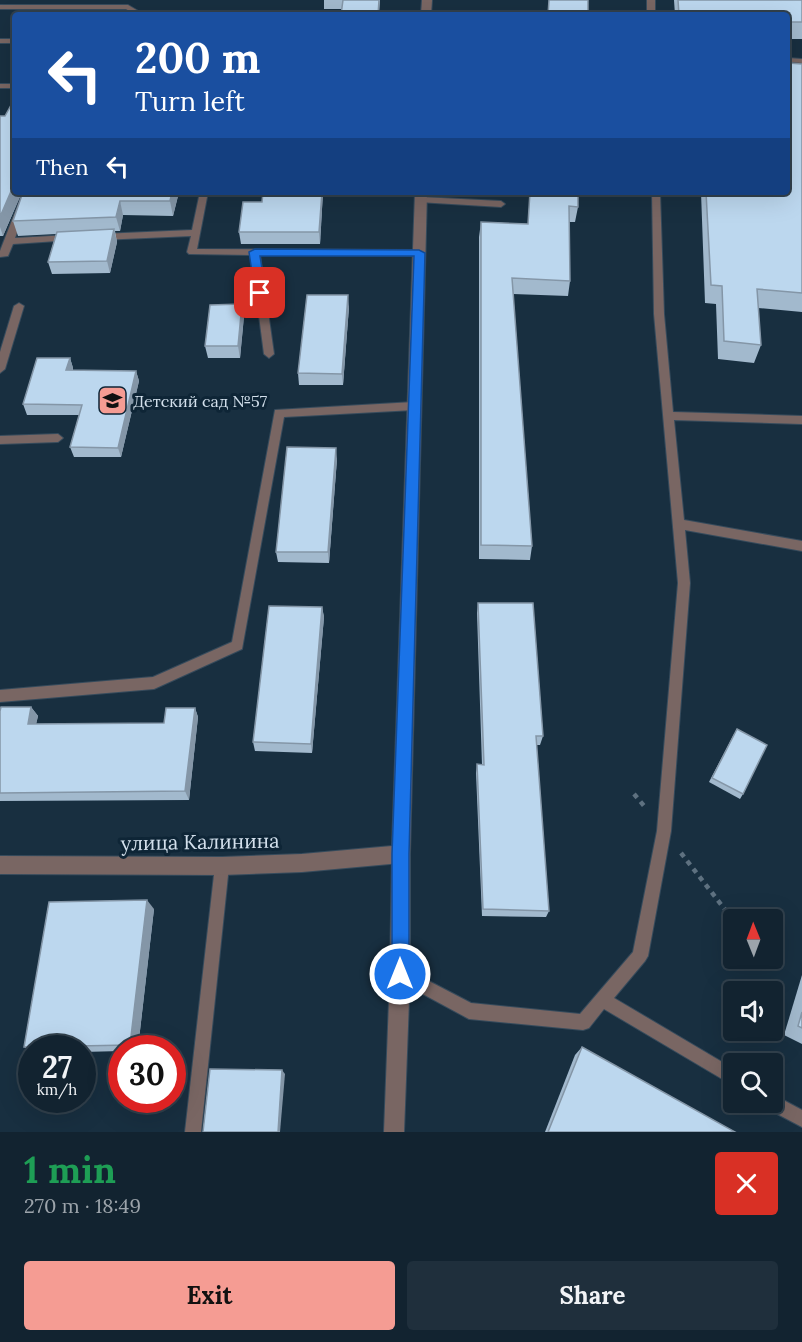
<!DOCTYPE html>
<html lang="en">
<head>
<meta charset="utf-8">
<style>
	:root { --surface:#122330; --page:#1f2f3c; --text:#f1f3f6; --muted:#9ca4ab; --line:#31404c; --accent:#f59c93 }
	body { margin:0; font-family:Lora,serif; background:var(--page); color:var(--text); height:100vh; display:flex; flex-direction:column; font-size:22px; white-space:nowrap }
	* { box-sizing:border-box; margin:0 }
	p { font-size:20px; color:var(--muted) }
	.icon { flex:none; width:33px; height:33px; fill:none; stroke:currentColor; stroke-width:2; stroke-linecap:round; stroke-linejoin:round }
	.map { position:relative; height:1132px; overflow:hidden }
	.side { display:flex; flex-direction:column; background:var(--surface); flex:1 }
	.side>* { flex:none }
	.hud { position:absolute; left:12px; top:12px; width:778px; height:183px; border-radius:6px; box-shadow:0 6px 24px #0002,0 0 0 2px var(--line); background:#1a4fa0; color:#fff; overflow:hidden }
	.needle { width:39px; rotate:359deg }
	.fabs { position:absolute; left:723px; top:909px; display:grid; gap:12px }
	.fabs a { display:grid; place-items:center; width:60px; height:60px; border-radius:6px; background:var(--surface); box-shadow:0 6px 24px #0002,0 0 0 2px var(--line); font-size:30px }
	.speed { position:absolute; left:18px; top:1035px; display:flex; gap:12px; font-size:30px; font-weight:700; text-align:center }
	.speed>* { display:grid; place-content:center; width:78px; height:78px; border-radius:50%; background:var(--surface); box-shadow:0 6px 24px #0002,0 0 0 2px var(--line); line-height:1 }
	.speed small { font-size:15px; font-weight:400 }
	.speed .limit { border:9px solid #d22; background:#fff; color:#111 }
	.pin { position:absolute; display:grid; place-items:center; width:51px; height:51px; color:#fff; margin:-26px; border-radius:12px; box-shadow:0 3px 9px #0006 }
	.me { position:absolute; width:66px; margin:-33px; rotate:0deg; stroke-linejoin:round; filter:drop-shadow(0 0 4px #0008) }
	.turn { display:flex; align-items:center; gap:21px; height:126px; padding:0 24px; font-size:27px }
	.turn .icon { width:78px; height:78px; stroke-width:2.5 }
	.turn b { display:block; font-size:42px; line-height:51px }
	.then { display:flex; align-items:center; height:57px; padding:0 24px; background:#0003; gap:12px; font-size:22px }
	.round { display:grid; place-items:center; flex:none; width:63px; height:63px; border-radius:6px; background:var(--page) }
	.headline { display:flex; align-items:center; justify-content:space-between; height:102px; padding:0 24px }
	h1 { font-size:36px; font-weight:800; line-height:45px; color:#1e9e55 }
	.cta { display:flex; gap:12px; margin-top:auto; padding:12px 24px }
	.cta a { flex:1; height:69px; border-radius:6px; background:var(--accent); color:#111; font-size:24px; font-weight:800; line-height:69px; text-align:center }
	.cta a+a { background:var(--page); color:var(--text) }
	.map>svg:first-child { display:block }
</style>
</head>
<body>
<div class="map">
<svg width="802" height="1132" viewBox="0 0 802 1132">
	<rect width="100%" height="100%" fill="#182f40"/>
	<g fill="none" stroke-linecap="round" stroke-linejoin="round">
		<defs>
			<g id="service">
				<rect x="647" y="0" width="8" height="15"/>
				<path d="M 0,5 L 128,5 L 145,15 L 136,15 L 126,9 L 0,9 Z"/>
				<rect x="0" y="39" width="15" height="4"/>
				<path d="M 788,58 L 802,59 L 802,63 L 788,62 Z"/>
				<rect x="0" y="84" width="15" height="4"/>
				<path d="M 23,192 L 31,192 L 15,238 L 69,235 L 74,238 L 72,240 L 13,244 L 8,256 L 0,257 L 0,251 Z"/>
				<path d="M 200,192 L 208,192 L 197,249 L 419,250 L 424,253 L 419,256 L 260,255 L 274,354 L 269,358 L 264,354 L 251,255 L 189,254 L 187,252 L 191,236 L 101,240 L 96,237 L 101,234 L 192,230 Z"/>
				<path d="M 652,192 L 660,192 L 664,314 L 673,412 L 802,416 L 802,424 L 674,420 L 684,520 L 802,541 L 802,551 L 685,530 L 690,583 L 671,831 L 648,956 L 645,961 L 614,998 L 734,1069 L 734,1086 L 604,1009 L 589,1028 L 583,1030 L 469,1019 L 395,979 L 392,974 L 395,969 L 400,966 L 471,1003 L 580,1014 L 633,952 L 657,831 L 678,583 L 654,314 Z"/>
				<path d="M 421,197 L 501,201 L 505,204 L 501,207 L 418,202 L 418,198 Z"/>
				<path d="M 19,303 L 24,306 L 5,369 L 0,373 L 0,352 L 14,306 Z"/>
				<path d="M 414,402 L 419,406 L 414,410 L 284,417 L 242,649 L 154,689 L 0,702 L 0,690 L 153,677 L 232,642 L 275,410 Z"/>
				<path d="M 58,434 L 63,438 L 58,442 L 0,444 L 0,436 Z"/>
				<path d="M 222,859 L 227,861 L 229,866 L 201,1132 L 185,1132 L 215,866 L 217,861 Z"/>
				<path d="M 772,1094 L 802,1110 L 802,1127 L 766,1108 L 764,1102 L 772,1102 Z"/>
			</g>
			<path id="minor" d="M 401,845 L 407,848 L 410,854 L 410,974 L 404,1132 L 384,1132 L 390,974 L 392,854 L 395,848 Z"/>
			<g id="tertiary">
				<path d="M 422,0 L 432,0 L 431,15 L 421,15 Z"/>
				<path d="M 415,192 L 427,192 L 410,854 L 407,860 L 401,863 L 302,872 L 222,875 L 0,874 L 0,856 L 222,857 L 302,854 L 392,846 Z"/>
			</g>
		</defs>
		<use href="#service" stroke="#364b5c" stroke-width="2"/>
		<use href="#minor" stroke="#364b5c" stroke-width="2"/>
		<use href="#tertiary" stroke="#364b5c" stroke-width="2"/>
		<g stroke="#5e7180" stroke-width="4.5" stroke-dasharray="5 5" stroke-linecap="butt">
			<path d="M 634,794 L 645,807"/>
			<path d="M 681,853 L 734,921"/>
		</g>
		<use href="#service" fill="#796663" fill-rule="evenodd"/>
		<use href="#minor" fill="#796663" fill-rule="evenodd"/>
		<use href="#tertiary" fill="#796663" fill-rule="evenodd"/>
	</g>
	<g fill="#a2b9cd">
		<path d="M 324,0 L 380,0 L 379,15 L 341,15 L 342,9 L 324,9 Z"/>
		<path d="M 674,0 L 802,0 L 802,39 L 788,39 L 788,15 L 675,15 Z"/>
		<path d="M 802,64 L 802,312 L 758,308 L 761,345 L 754,363 L 718,359 L 716,304 L 705,303 L 701,192 L 788,192 Z"/>
		<path d="M 0,116 L 5,116 L 15,192 L 22,192 L 3,236 L 0,236 Z"/>
		<path d="M 23,192 L 179,192 L 173,216 L 123,215 L 120,231 L 115,231 L 117,242 L 110,273 L 52,274 L 48,262 L 56,234 L 18,236 L 13,221 Z"/>
		<path d="M 323,192 L 320,244 L 241,244 L 239,232 L 262,202 Z"/>
		<path d="M 530,192 L 578,192 L 578,207 L 575,222 L 569,222 L 570,281 L 568,296 L 513,294 L 532,546 L 530,560 L 479,559 L 479,237 L 481,222 L 528,224 Z"/>
		<path d="M 242,304 L 244,316 L 240,358 L 208,358 L 205,346 Z"/>
		<path d="M 349,307 L 343,385 L 299,385 L 298,373 Z"/>
		<path d="M 70,358 L 73,368 L 73,370 L 136,371 L 139,381 L 121,457 L 74,457 L 70,447 L 79,415 L 27,415 L 23,404 Z"/>
		<path d="M 337,459 L 329,563 L 278,562 L 276,552 Z"/>
		<path d="M 478,603 L 543,736 L 540,745 L 536,745 L 549,911 L 546,917 L 482,916 L 476,773 L 477,764 L 482,765 L 477,613 Z"/>
		<path d="M 322,607 L 324,617 L 312,753 L 255,751 L 253,742 Z"/>
		<path d="M 31,707 L 38,716 L 36,724 L 164,723 L 195,708 L 198,717 L 189,800 L 0,801 L 0,711 Z"/>
		<path d="M 734,734 L 743,794 L 740,799 L 709,782 Z"/>
		<path d="M 154,909 L 138,1048 L 122,1048 L 122,1051 L 82,1052 L 82,1048 L 32,1048 L 32,1051 L 24,1047 Z"/>
		<path d="M 802,975 L 802,1044 L 784,1035 Z"/>
		<path d="M 582,1047 L 735,1132 L 545,1132 L 575,1055 Z"/>
	</g>
	<g fill="#8496a7">
		<path d="M 15,182 L 15,192 L 22,192 L 3,236 L 0,227 L 0,217 Z"/>
		<path d="M 172,192 L 179,192 L 173,216 L 170,201 Z"/>
		<path d="M 322,192 L 323,192 L 320,244 L 319,232 Z"/>
		<path d="M 120,201 L 123,215 L 120,231 L 116,217 Z"/>
		<path d="M 114,229 L 117,242 L 110,273 L 107,261 Z"/>
		<path d="M 348,295 L 349,307 L 343,385 L 342,374 Z"/>
		<path d="M 242,304 L 244,316 L 240,358 L 238,346 Z"/>
		<path d="M 70,358 L 73,368 L 70,380 L 66,370 Z"/>
		<path d="M 136,371 L 139,381 L 121,457 L 118,448 Z"/>
		<path d="M 336,448 L 337,459 L 329,563 L 328,552 Z"/>
		<path d="M 322,607 L 324,617 L 312,753 L 311,744 Z"/>
		<path d="M 31,707 L 38,716 L 34,733 L 28,724 Z"/>
		<path d="M 195,708 L 198,717 L 189,800 L 185,791 Z"/>
		<path d="M 147,900 L 154,909 L 138,1048 L 135,1048 L 130,1045 Z"/>
		<path d="M 282,1070 L 285,1074 L 280,1132 L 278,1132 Z"/>
	</g>
	<g fill="#bcd7ee" stroke="#8496a7" stroke-width="1.5">
		<path d="M 343,0 L 379,0 L 378,15 L 341,15 Z"/>
		<path d="M 549,0 L 588,0 L 588,15 L 548,15 Z"/>
		<path d="M 678,0 L 802,0 L 802,22 L 788,22 L 788,15 L 679,15 Z"/>
		<path d="M 788,63 L 802,64 L 802,293 L 757,289 L 761,345 L 724,341 L 722,286 L 711,285 L 706,192 L 788,192 Z"/>
		<path d="M 15,98 L 15,182 L 0,217 L 0,116 L 5,116 Z"/>
		<path d="M 23,192 L 172,192 L 170,201 L 120,201 L 116,217 L 13,221 Z"/>
		<path d="M 263,192 L 322,192 L 319,232 L 239,232 L 243,202 L 262,202 Z"/>
		<path d="M 530,192 L 578,192 L 578,207 L 569,206 L 570,281 L 512,278 L 532,546 L 481,545 L 481,222 L 528,224 Z"/>
		<path d="M 114,229 L 107,261 L 48,262 L 57,232 Z"/>
		<path d="M 307,295 L 348,295 L 342,374 L 298,373 Z"/>
		<path d="M 242,304 L 238,346 L 205,346 L 210,305 Z"/>
		<path d="M 37,358 L 70,358 L 66,370 L 136,371 L 118,448 L 70,447 L 82,405 L 23,404 Z"/>
		<path d="M 287,447 L 336,448 L 328,552 L 276,552 Z"/>
		<path d="M 478,603 L 533,603 L 543,736 L 536,736 L 549,911 L 483,909 L 477,764 L 484,765 Z"/>
		<path d="M 269,606 L 322,607 L 311,744 L 253,742 Z"/>
		<path d="M 1,707 L 31,707 L 28,724 L 164,723 L 166,708 L 195,708 L 185,791 L 0,793 L 0,711 Z"/>
		<path d="M 737,729 L 767,745 L 743,794 L 712,778 Z"/>
		<path d="M 147,900 L 130,1045 L 24,1047 L 49,902 Z"/>
		<path d="M 802,1012 L 802,1028 L 798,1026 Z"/>
		<path d="M 582,1047 L 735,1132 L 548,1132 Z"/>
		<path d="M 210,1069 L 282,1070 L 278,1132 L 203,1132 Z"/>
	</g>
	<path fill="#1a73e8" stroke="#114b97" stroke-width="1.5" d="M 255,249 L 419,250 L 425,253 L 409,854 L 409,974 L 407,980 L 400,982 L 394,980 L 392,974 L 392,854 L 414,256 L 260,256 L 266,293 L 260,296 L 255,293 L 249,252 Z"/>
	<defs>
		<symbol id="school-square" viewBox="-11 -11 22 22"><rect x="-9" y="-9" width="18" height="18" rx="4" fill="#f59c93" stroke="#0e2536"/><path d="M0-5L7-2L0 1L-7-2ZM-4 1L0 2.5L4 1V4Q0 6-4 4Z" fill="#111"/></symbol>
	</defs>
	<g fill-rule="evenodd">
		<use href="#school-square" x="96" y="384" width="33" height="33"/>
	</g>
	<g text-anchor="middle" stroke-width="6" stroke-linejoin="round" paint-order="stroke">
		<g font-size="16" fill="#d3e0ec" stroke="#0e2536" text-anchor="start">
			<text x="133" y="407">Детский сад №57</text>
		</g>
		<g font-size="20" fill="#d3e0ec" stroke="#0e2536">
			<text transform="translate(200 842) rotate(-1)" y="7">улица Калинина</text>
		</g>
	</g>
</svg>
<div class="fabs">
<a><svg class="needle" viewBox="-14 -14 28 28"><path d="M0-13l5 13h-10z" fill="#e53935"/><path d="M0 13l5-13h-10z" fill="#9ca4ab"/></svg></a>
<a><svg class="icon" aria-label="sound" viewBox="0 0 24 24"><path d="M4 9h4l5-4v14l-5-4H4zM17 9q2 3 0 6"/></svg></a>
<a><svg class="icon" aria-label="search" viewBox="0 0 24 24"><circle cx="10" cy="10" r="6"/><path d="M15 15l6 6"/></svg></a>
</div>
<div class="speed"><div>27<small>km/h</small></div><div class="limit">30</div></div>
<div class="pin" style="left:260px;top:293px;background:#d93025"><svg class="icon" aria-label="arrive" viewBox="0 0 24 24"><path d="M6 21V4h12l-3 4 3 4H6"/></svg></div>
<svg class="me" style="left:400px;top:974px" viewBox="-20 -20 40 40"><circle r="17" fill="#1a73e8" stroke="#fff" stroke-width="3"/><path d="M0-11L8 9 0 5-8 9z" fill="#fff"/></svg>
<div class="hud">
<div class="turn"><svg class="icon" aria-label="left" viewBox="0 0 24 24"><path d="M17 20v-9H6M10 6l-5 5 5 5"/></svg><div><b>200 m</b>Turn left</div></div>
<div class="then">Then<svg class="icon" aria-label="left" viewBox="0 0 24 24"><path d="M17 20v-9H6M10 6l-5 5 5 5"/></svg></div>
</div>
</div>
<section class="side">
<div class="headline"><div><h1>1 min</h1><p>270 m · 18:49</p></div><a class="round" style="background:#d93025;color:#fff"><svg class="icon" aria-label="close" viewBox="0 0 24 24"><path d="M6 6l12 12M18 6L6 18"/></svg></a></div>
<div class="cta"><a>Exit</a><a>Share</a></div>
</section>
</body>
</html>
